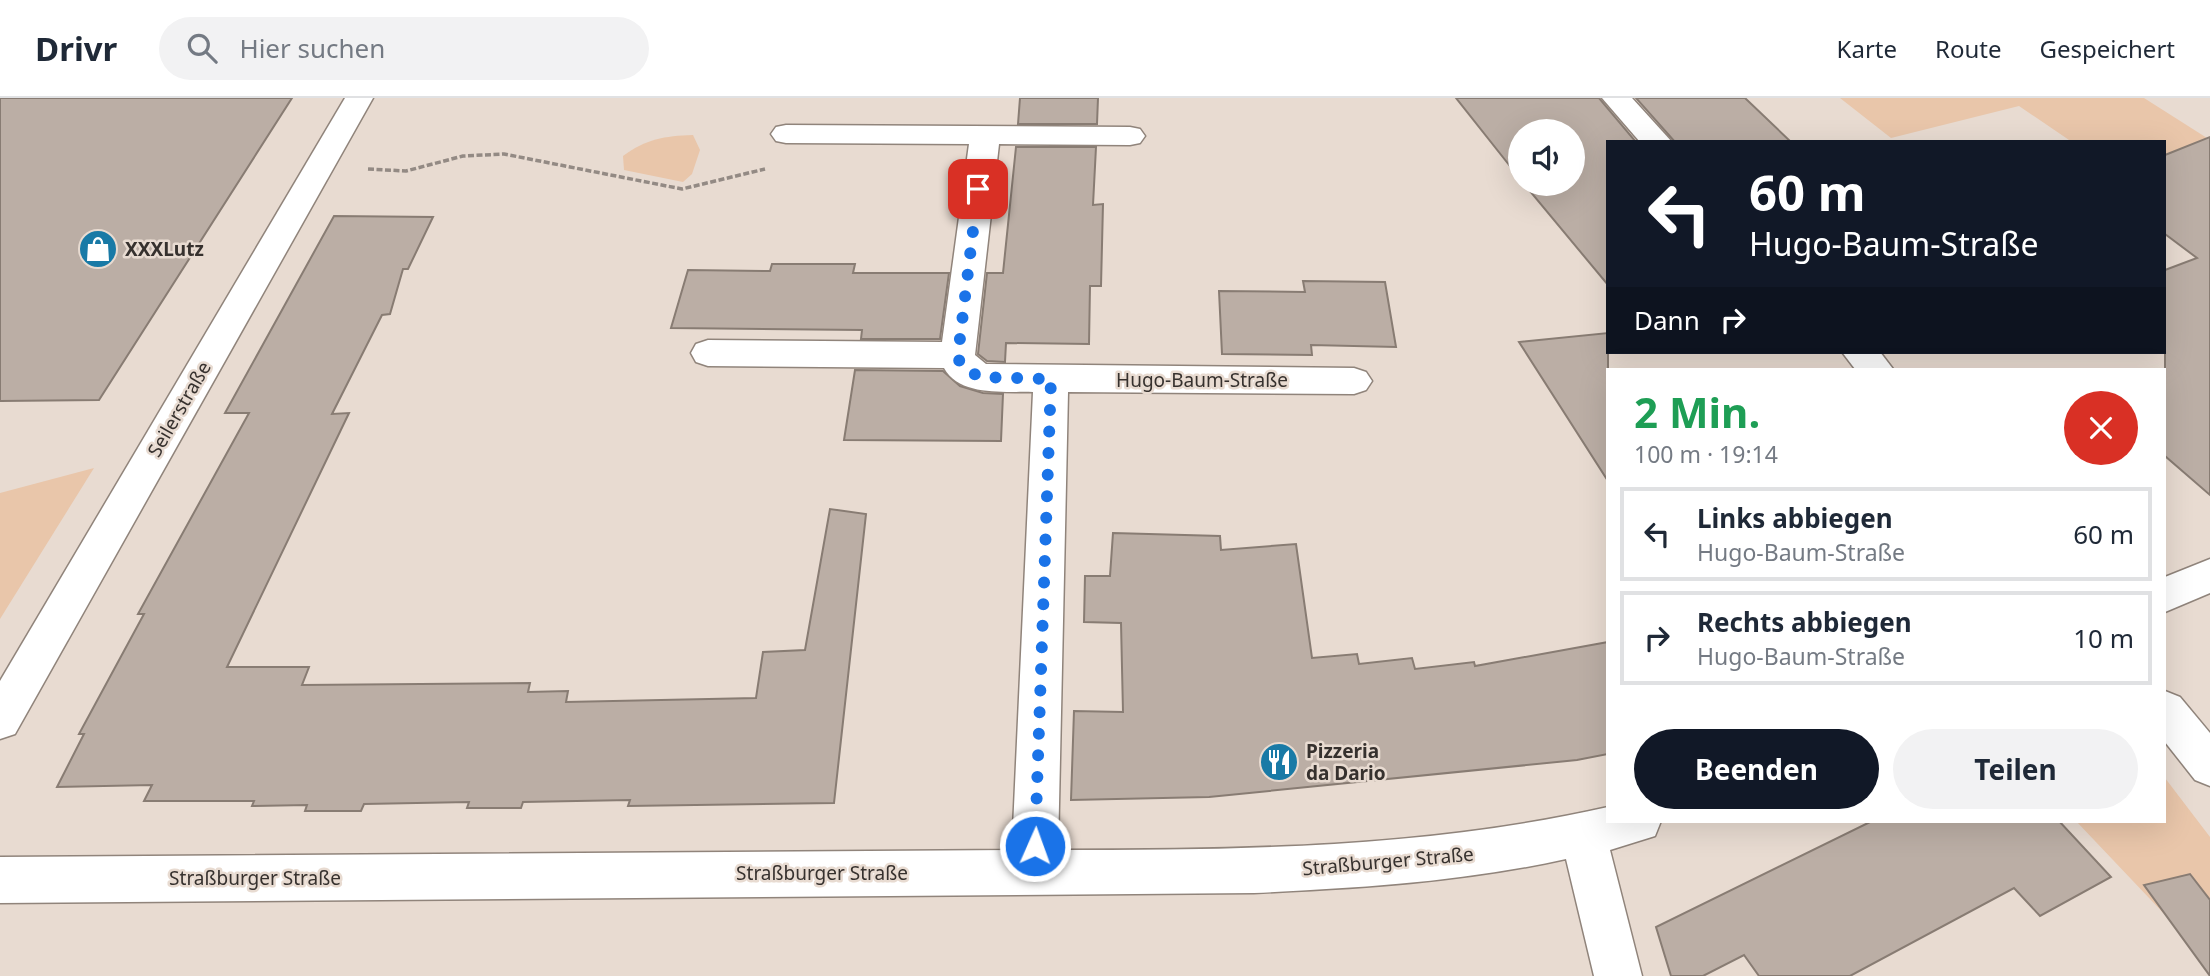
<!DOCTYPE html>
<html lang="de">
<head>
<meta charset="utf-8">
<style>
	:root { --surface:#fff; --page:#f2f2f3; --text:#1f2937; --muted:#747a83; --line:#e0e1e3; --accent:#111827 }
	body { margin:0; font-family:"Noto Sans",sans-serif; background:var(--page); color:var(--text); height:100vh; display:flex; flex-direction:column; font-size:26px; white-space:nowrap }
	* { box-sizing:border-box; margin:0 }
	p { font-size:23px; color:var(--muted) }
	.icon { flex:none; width:38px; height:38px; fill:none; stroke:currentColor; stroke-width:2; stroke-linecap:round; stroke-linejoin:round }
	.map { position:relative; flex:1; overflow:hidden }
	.drawer { position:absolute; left:1606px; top:270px; width:560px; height:455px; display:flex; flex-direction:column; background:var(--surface); border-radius:0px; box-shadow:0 7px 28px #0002 }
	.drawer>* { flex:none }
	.guide { position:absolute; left:1606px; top:42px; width:560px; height:214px; border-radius:0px; box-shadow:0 7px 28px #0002; background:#111827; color:#fff; overflow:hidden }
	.fabs { position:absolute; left:1508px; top:21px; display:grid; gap:14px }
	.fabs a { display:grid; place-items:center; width:77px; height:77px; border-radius:50%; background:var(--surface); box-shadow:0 7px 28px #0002; font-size:35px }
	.pin { position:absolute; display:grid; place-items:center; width:60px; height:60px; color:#fff; margin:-30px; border-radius:14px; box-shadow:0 4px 10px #0006 }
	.me { position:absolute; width:77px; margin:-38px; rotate:2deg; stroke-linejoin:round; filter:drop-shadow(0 0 5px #0008) }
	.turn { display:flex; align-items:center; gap:24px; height:147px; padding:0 28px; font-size:32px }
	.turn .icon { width:91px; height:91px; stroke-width:2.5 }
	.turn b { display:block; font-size:49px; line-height:60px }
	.then { display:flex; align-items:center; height:66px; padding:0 28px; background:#0003; gap:14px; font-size:26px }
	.round { display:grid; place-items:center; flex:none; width:74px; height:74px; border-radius:37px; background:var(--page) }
	.overview { display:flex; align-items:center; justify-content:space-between; height:119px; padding:0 28px }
	h1 { font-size:42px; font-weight:700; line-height:52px; color:#1e9e55 }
	.action { display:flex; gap:14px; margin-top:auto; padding:14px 28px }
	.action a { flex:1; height:80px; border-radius:42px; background:var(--accent); color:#fff; font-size:28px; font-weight:700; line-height:80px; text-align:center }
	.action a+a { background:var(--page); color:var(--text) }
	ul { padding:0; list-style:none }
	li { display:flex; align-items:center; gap:21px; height:94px; margin:0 14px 10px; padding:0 14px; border:4px solid var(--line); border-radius:0px }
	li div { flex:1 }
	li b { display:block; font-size:26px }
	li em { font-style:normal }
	header { display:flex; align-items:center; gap:42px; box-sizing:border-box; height:98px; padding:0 35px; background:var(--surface); border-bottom:2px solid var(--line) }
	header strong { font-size:33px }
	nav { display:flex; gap:38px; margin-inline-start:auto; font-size:24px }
	.search { width:490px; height:63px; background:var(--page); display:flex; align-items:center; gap:18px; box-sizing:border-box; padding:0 24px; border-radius:38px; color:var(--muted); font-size:26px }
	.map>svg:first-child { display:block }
</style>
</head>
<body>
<header>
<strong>Drivr</strong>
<div class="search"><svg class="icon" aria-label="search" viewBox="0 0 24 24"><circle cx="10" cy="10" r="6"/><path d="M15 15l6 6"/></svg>Hier suchen</div>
<nav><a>Karte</a><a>Route</a><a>Gespeichert</a></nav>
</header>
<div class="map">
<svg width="2210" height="878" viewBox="0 0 2210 878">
	<rect width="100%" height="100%" fill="#e8dbd1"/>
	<g fill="#e9c6aa">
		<path d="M 1840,0 L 2144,0 L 2207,40 L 2208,57 L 2165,74 L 2165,44 L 2072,44 L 2019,8 L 1891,40 Z"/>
		<path d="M 693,37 L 700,52 L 692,76 L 683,84 L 624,72 L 623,58 C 646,41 664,38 693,37 Z"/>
		<path d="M 94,370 L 0,521 L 0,395 Z"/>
		<path d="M 2165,680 L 2210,739 L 2210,809 L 2169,821 L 2076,723 L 2165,723 Z"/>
	</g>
	<g fill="#bbaea5" stroke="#887c73" stroke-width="2">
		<path d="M 0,0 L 292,0 L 99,302 L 0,303 Z"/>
		<path d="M 1020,0 L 1098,0 L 1097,26 L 1018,26 Z"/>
		<path d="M 1456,0 L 1599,0 L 1636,44 L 1608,44 L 1608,187 L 1524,86 L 1573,86 L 1573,33 L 1521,33 L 1521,82 Z"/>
		<path d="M 1636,0 L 1745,0 L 1791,44 L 1675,44 Z"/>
		<path d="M 2210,39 L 2210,397 L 2165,358 L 2165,172 L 2197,160 L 2165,136 L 2165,57 Z"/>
		<path d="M 1016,49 L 1096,49 L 1093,107 L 1103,106 L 1101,188 L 1090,188 L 1089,246 L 1006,245 L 1005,264 L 987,263 L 978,256 L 987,175 L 1003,175 Z"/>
		<path d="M 334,118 L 433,119 L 408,171 L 403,171 L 390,216 L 382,217 L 332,316 L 349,315 L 227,569 L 309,569 L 302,587 L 530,585 L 528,594 L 568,593 L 566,604 L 756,600 L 763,554 L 805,552 L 830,411 L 866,416 L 834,705 L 628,708 L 630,702 L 523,704 L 521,710 L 467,710 L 469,704 L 364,706 L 361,713 L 305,713 L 307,707 L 252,708 L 254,703 L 144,703 L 152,687 L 57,689 L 84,636 L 79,636 L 144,516 L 138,516 L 249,315 L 225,315 Z"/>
		<path d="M 772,166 L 855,166 L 853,175 L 949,175 L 940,241 L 861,241 L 862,232 L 671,230 L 688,172 L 770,173 Z"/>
		<path d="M 1303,183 L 1385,184 L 1396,249 L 1311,247 L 1312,257 L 1222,256 L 1219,193 L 1305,194 Z"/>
		<path d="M 1608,235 L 1608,383 L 1519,244 Z"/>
		<path d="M 855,272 L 943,273 L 960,288 L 983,295 L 1003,296 L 1001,343 L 844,342 Z"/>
		<path d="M 1113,435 L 1220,438 L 1221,452 L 1296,446 L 1312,560 L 1357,556 L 1359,566 L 1412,560 L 1415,571 L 1474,564 L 1475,568 L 1608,544 L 1608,656 L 1577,662 L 1209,699 L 1071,702 L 1074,613 L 1123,614 L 1121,525 L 1084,524 L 1085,478 L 1110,478 Z"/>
		<path d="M 1872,723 L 2059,723 L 2111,779 L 2040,818 L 2014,790 L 1850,878 L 1759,878 L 1744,857 L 1703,878 L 1671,878 L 1656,829 Z"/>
		<path d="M 2190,776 L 2210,802 L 2210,878 L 2144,787 Z"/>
	</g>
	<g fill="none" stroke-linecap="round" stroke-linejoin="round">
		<defs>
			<g id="street">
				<path d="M 345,0 L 373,0 L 15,636 L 0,641 L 0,583 Z"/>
				<path d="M 1602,0 L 1632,0 L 1672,44 L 1640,44 Z"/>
				<path d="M 786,27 L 1130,29 L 1140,31 L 1145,38 L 1140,45 L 1130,47 L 999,46 L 975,257 L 986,266 L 1354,270 L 1366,274 L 1372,283 L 1366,292 L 1354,296 L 1068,294 L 1058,752 C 1242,752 1427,750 1608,709 L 1608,723 L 1661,723 L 1655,738 L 1610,752 L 1642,878 L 1594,878 L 1566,761 C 1463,784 1359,790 1254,795 L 0,805 L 0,759 L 1012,752 L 1033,294 C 1005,293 960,299 944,270 L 708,268 L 696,264 L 691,255 L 696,246 L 708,242 L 942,244 L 969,46 L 786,45 L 776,43 L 771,36 L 776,29 Z"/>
				<path d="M 1842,254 L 1880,254 L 1893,271 L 1855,271 Z"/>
				<path d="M 2210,461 L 2210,495 L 2165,514 L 2165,479 Z"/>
				<path d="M 2165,593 L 2180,599 L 2210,635 L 2210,688 L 2195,682 L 2165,644 Z"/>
			</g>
		</defs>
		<use href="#street" stroke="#90847b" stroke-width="3"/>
		<path stroke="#938a84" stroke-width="3.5" stroke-dasharray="6 2.5" stroke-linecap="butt" d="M 368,71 L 406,73 L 463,58 L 504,56 L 682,91 L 765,71"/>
		<use href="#street" fill="#fff" fill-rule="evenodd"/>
	</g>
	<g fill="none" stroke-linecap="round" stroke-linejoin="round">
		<path stroke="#1a73e8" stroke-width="12" stroke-dasharray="0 21.6" d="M 978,91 L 958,257 L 960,266 L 979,279 L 1051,281 L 1035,748"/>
	</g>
	<defs>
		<symbol id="shop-disc" viewBox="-11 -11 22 22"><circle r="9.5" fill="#197aa6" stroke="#e8dbd1"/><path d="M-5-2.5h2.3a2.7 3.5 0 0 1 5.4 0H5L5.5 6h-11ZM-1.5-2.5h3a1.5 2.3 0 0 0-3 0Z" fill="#fff"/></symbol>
		<symbol id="restaurant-disc" viewBox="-11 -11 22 22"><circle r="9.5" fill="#197aa6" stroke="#e8dbd1"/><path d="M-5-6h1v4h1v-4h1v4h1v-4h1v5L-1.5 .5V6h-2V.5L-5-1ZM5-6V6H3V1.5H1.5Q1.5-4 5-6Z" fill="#fff"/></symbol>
	</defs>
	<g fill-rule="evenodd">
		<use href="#shop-disc" x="76" y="129" width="44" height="44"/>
		<use href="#restaurant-disc" x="1257" y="642" width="44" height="44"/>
	</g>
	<g text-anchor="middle" stroke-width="5" stroke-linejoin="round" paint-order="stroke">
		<g font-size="19" font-weight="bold" fill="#36312e" stroke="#e8dbd1" text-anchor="start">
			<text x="125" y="158">XXXLutz</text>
			<text x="1306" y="660">Pizzeria<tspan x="1306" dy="22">da Dario</tspan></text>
		</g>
		<g font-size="19" fill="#36312e" stroke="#e8dbd1">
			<text x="1202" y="289">Hugo-Baum-Straße</text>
			<text transform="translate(179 311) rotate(-60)" y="7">Seilerstraße</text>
			<text transform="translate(1388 763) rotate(-5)" y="7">Straßburger Straße</text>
			<text x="822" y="782">Straßburger Straße</text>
			<text x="255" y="787">Straßburger Straße</text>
		</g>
	</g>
</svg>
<div class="fabs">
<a><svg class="icon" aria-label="sound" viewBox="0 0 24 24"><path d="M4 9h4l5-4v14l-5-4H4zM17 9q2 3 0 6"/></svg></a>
</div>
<div class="pin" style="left:978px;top:91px;background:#d93025"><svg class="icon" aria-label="arrive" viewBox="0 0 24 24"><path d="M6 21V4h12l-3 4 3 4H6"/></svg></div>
<svg class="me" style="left:1035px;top:748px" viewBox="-20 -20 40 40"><circle r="17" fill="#1a73e8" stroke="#fff" stroke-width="3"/><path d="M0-11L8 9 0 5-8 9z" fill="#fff"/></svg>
<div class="guide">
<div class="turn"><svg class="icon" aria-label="left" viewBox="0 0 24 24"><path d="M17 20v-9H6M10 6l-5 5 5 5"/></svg><div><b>60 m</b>Hugo-Baum-Straße</div></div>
<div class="then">Dann<svg class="icon" aria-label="right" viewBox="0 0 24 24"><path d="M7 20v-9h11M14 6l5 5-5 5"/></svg></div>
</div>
<section class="drawer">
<div class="overview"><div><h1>2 Min.</h1><p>100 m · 19:14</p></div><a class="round" style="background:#d93025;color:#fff"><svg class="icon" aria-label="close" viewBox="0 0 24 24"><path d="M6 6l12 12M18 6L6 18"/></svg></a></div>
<ul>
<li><svg class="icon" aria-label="left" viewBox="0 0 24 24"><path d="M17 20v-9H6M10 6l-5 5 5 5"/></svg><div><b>Links abbiegen</b><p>Hugo-Baum-Straße</p></div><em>60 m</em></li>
<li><svg class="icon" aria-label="right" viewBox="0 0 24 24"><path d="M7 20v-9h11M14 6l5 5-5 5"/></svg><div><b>Rechts abbiegen</b><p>Hugo-Baum-Straße</p></div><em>10 m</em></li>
</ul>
<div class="action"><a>Beenden</a><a>Teilen</a></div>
</section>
</div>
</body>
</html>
